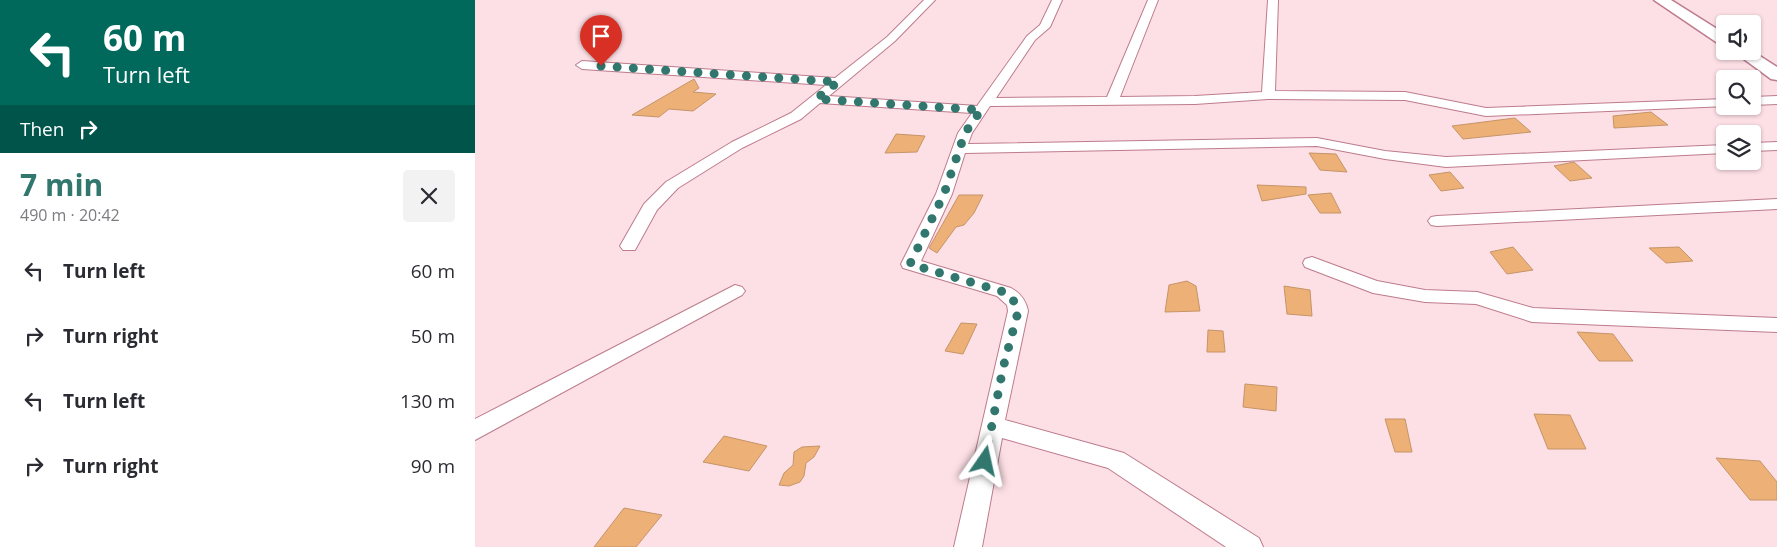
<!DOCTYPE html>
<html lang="en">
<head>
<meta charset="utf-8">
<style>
	:root { --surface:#fff; --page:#f2f2f3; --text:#2b2b33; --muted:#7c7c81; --accent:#31776d }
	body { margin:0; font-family:"Open Sans",sans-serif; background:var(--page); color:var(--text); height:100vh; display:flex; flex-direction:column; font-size:19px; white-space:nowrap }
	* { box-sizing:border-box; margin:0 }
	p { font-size:16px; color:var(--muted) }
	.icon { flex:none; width:28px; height:28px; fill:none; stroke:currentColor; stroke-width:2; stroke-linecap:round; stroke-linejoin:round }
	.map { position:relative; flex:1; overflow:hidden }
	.side { display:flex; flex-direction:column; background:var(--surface); width:475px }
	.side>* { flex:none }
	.hud { background:#00695c; color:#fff; overflow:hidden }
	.buttons { position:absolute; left:1241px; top:15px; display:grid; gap:10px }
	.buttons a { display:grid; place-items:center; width:45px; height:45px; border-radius:5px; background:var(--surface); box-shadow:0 1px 4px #0004; font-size:25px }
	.pin { position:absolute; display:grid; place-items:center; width:42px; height:42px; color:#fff; margin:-51px -21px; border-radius:50% 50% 50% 0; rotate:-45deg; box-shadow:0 0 5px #0007 }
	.pin .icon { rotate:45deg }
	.me { position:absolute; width:55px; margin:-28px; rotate:11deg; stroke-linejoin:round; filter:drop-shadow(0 0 4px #0008) }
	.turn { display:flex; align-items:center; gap:18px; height:105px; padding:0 20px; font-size:22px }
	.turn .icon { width:65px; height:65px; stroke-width:2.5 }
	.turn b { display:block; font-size:35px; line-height:42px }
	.then { display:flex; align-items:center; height:48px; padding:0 20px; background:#0003; gap:10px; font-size:19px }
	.round { display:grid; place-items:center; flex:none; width:52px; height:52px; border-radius:5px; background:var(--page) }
	.headline { display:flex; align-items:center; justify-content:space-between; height:85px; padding:0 20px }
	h1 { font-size:30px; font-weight:700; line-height:38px; color:var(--accent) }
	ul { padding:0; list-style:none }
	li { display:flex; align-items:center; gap:15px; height:65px; padding:0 20px }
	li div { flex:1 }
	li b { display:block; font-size:19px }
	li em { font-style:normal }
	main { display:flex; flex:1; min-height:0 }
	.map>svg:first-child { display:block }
</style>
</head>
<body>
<main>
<section class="side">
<div class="hud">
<div class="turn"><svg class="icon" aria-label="left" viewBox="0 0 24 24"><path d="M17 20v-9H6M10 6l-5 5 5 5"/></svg><div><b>60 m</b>Turn left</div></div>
<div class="then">Then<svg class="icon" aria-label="right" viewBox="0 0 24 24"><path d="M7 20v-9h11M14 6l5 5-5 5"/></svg></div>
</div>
<div class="headline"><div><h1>7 min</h1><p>490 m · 20:42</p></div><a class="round"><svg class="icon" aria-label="close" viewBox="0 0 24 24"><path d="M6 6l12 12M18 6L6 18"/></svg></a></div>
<ul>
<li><svg class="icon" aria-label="left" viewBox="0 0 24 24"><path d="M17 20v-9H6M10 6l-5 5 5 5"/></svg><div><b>Turn left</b></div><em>60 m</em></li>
<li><svg class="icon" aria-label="right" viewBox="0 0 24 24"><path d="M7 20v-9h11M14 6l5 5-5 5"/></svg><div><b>Turn right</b></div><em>50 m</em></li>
<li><svg class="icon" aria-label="left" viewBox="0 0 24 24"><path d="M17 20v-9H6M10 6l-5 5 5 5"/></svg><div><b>Turn left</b></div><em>130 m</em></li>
<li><svg class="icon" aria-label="right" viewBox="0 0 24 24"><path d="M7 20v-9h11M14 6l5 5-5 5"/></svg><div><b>Turn right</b></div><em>90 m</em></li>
</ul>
</section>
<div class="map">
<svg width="1302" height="547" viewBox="0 0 1302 547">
	<rect width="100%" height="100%" fill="#fde0e6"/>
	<g fill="#edb077" stroke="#c59468">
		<path d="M 219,79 L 224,88 L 218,92 L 241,94 L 218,111 L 194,109 L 184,117 L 157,115 Z"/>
		<path d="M 1176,112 L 1193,125 L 1139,128 L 1138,116 Z"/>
		<path d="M 1040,118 L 1056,132 L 988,139 L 977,126 Z"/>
		<path d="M 421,134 L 450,136 L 442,152 L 410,153 Z"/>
		<path d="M 834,153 L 861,154 L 872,172 L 845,170 Z"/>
		<path d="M 1099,162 L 1117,178 L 1095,181 L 1079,166 Z"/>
		<path d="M 975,172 L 989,188 L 966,191 L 954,175 Z"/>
		<path d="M 782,185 L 831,187 L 831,194 L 787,201 Z"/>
		<path d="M 856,193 L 866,213 L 845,213 L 833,195 Z"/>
		<path d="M 484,195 L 508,195 L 499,213 L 489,225 L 481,227 L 462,253 L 454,248 Z"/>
		<path d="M 1038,247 L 1058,270 L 1032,274 L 1015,252 Z"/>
		<path d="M 1204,247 L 1218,261 L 1191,263 L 1174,248 Z"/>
		<path d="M 712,281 L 721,286 L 725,311 L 690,312 L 694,285 Z"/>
		<path d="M 809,286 L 835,290 L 837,316 L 812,314 Z"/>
		<path d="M 486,323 L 502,324 L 488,354 L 470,351 Z"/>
		<path d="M 733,330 L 748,331 L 750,352 L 732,352 Z"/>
		<path d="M 1102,332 L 1138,334 L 1158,361 L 1124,361 Z"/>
		<path d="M 770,384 L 802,387 L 801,411 L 768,407 Z"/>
		<path d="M 1059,414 L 1095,415 L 1111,449 L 1073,449 Z"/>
		<path d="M 910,419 L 930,419 L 937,452 L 920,452 Z"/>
		<path d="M 249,436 L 292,446 L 274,471 L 228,462 Z"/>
		<path d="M 345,446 L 339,457 L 331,463 L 329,476 L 325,482 L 314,486 L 304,485 L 309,473 L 318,465 L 319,452 L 327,447 Z"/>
		<path d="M 1241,458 L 1285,461 L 1302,482 L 1302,500 L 1275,500 Z"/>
		<path d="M 149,508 L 187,515 L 161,547 L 119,547 Z"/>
	</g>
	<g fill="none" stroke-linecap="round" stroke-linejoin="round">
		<defs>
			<g id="street">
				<path d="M 449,0 L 460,0 L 420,41 L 354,96 L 502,106 L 552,36 L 565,25 L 577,0 L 587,0 L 575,27 L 560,40 L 521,98 L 632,97 L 673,0 L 683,0 L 645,97 L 720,96 L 787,92 L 793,0 L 803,0 L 800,91 L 930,92 L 1011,108 L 1250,99 L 1250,106 L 1253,106 L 1011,116 L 930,100 L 793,99 L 720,104 L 515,106 L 497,133 L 493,144 L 842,138 L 910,151 L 971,157 L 1250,145 L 1250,153 L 971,167 L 910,159 L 842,146 L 490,153 L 477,194 L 446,261 L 536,288 C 545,293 551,300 553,311 L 530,420 L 649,453 L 784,538 L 788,547 L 751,547 L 633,468 L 527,438 L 507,547 L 479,547 L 533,311 L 532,305 L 522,296 L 428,268 L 426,264 L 461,194 L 483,133 L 497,113 L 345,103 L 326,119 L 267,148 L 203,188 L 182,210 L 160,250 L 148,250 L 145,246 L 169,204 L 191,182 L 257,142 L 316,113 L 351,85 L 107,69 L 101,65 L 107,61 L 360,78 L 412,37 Z"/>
				<path d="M 1302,96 L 1302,104 L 1278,105 L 1278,97 Z"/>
				<path d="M 1302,142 L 1302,150 L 1278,151 L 1278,143 Z"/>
				<path d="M 1302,199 L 1302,209 L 962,226 L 956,225 L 953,221 L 956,217 L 962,216 Z"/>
				<path d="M 837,257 L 902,281 L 950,290 L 1002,292 L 1058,308 L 1302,318 L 1302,332 L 1057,322 L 1001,304 L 950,302 L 898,293 L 830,267 L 828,263 L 830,259 Z"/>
				<path d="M 260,285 L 267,287 L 270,291 L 267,295 L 0,440 L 0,419 Z"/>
			</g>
			<g id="secondary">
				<path d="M 1179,0 L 1196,0 L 1250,34 L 1250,46 L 1244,44 Z"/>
				<path d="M 1258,51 L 1277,51 L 1302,67 L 1302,80 L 1296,79 Z"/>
			</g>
		</defs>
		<use href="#street" stroke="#bd7b8c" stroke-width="2"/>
		<use href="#secondary" stroke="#bd7b8c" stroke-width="3"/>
		<use href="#street" fill="#fff" fill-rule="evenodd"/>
		<use href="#secondary" fill="#fff" fill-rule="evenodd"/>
	</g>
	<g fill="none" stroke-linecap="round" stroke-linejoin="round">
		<path stroke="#31776d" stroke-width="9" stroke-dasharray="0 16.2" d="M 126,66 L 363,82 L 341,99 L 506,110 L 490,133 L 469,194 L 435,264 L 529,292 L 537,297 L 543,312 L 528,368 L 510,461"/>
	</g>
</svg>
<div class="buttons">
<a><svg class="icon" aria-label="sound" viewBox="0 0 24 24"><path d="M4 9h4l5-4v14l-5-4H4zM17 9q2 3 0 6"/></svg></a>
<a><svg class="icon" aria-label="search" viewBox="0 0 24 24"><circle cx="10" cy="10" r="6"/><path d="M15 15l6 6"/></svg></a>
<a><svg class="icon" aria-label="layers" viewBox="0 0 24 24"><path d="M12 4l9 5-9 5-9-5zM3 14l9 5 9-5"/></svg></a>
</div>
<div class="pin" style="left:126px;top:66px;background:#d93025"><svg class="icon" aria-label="arrive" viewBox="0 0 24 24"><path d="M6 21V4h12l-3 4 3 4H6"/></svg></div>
<svg class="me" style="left:510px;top:461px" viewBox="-20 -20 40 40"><path d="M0-17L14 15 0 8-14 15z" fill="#31776d" stroke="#fff" stroke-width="4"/></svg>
</div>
</main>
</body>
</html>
